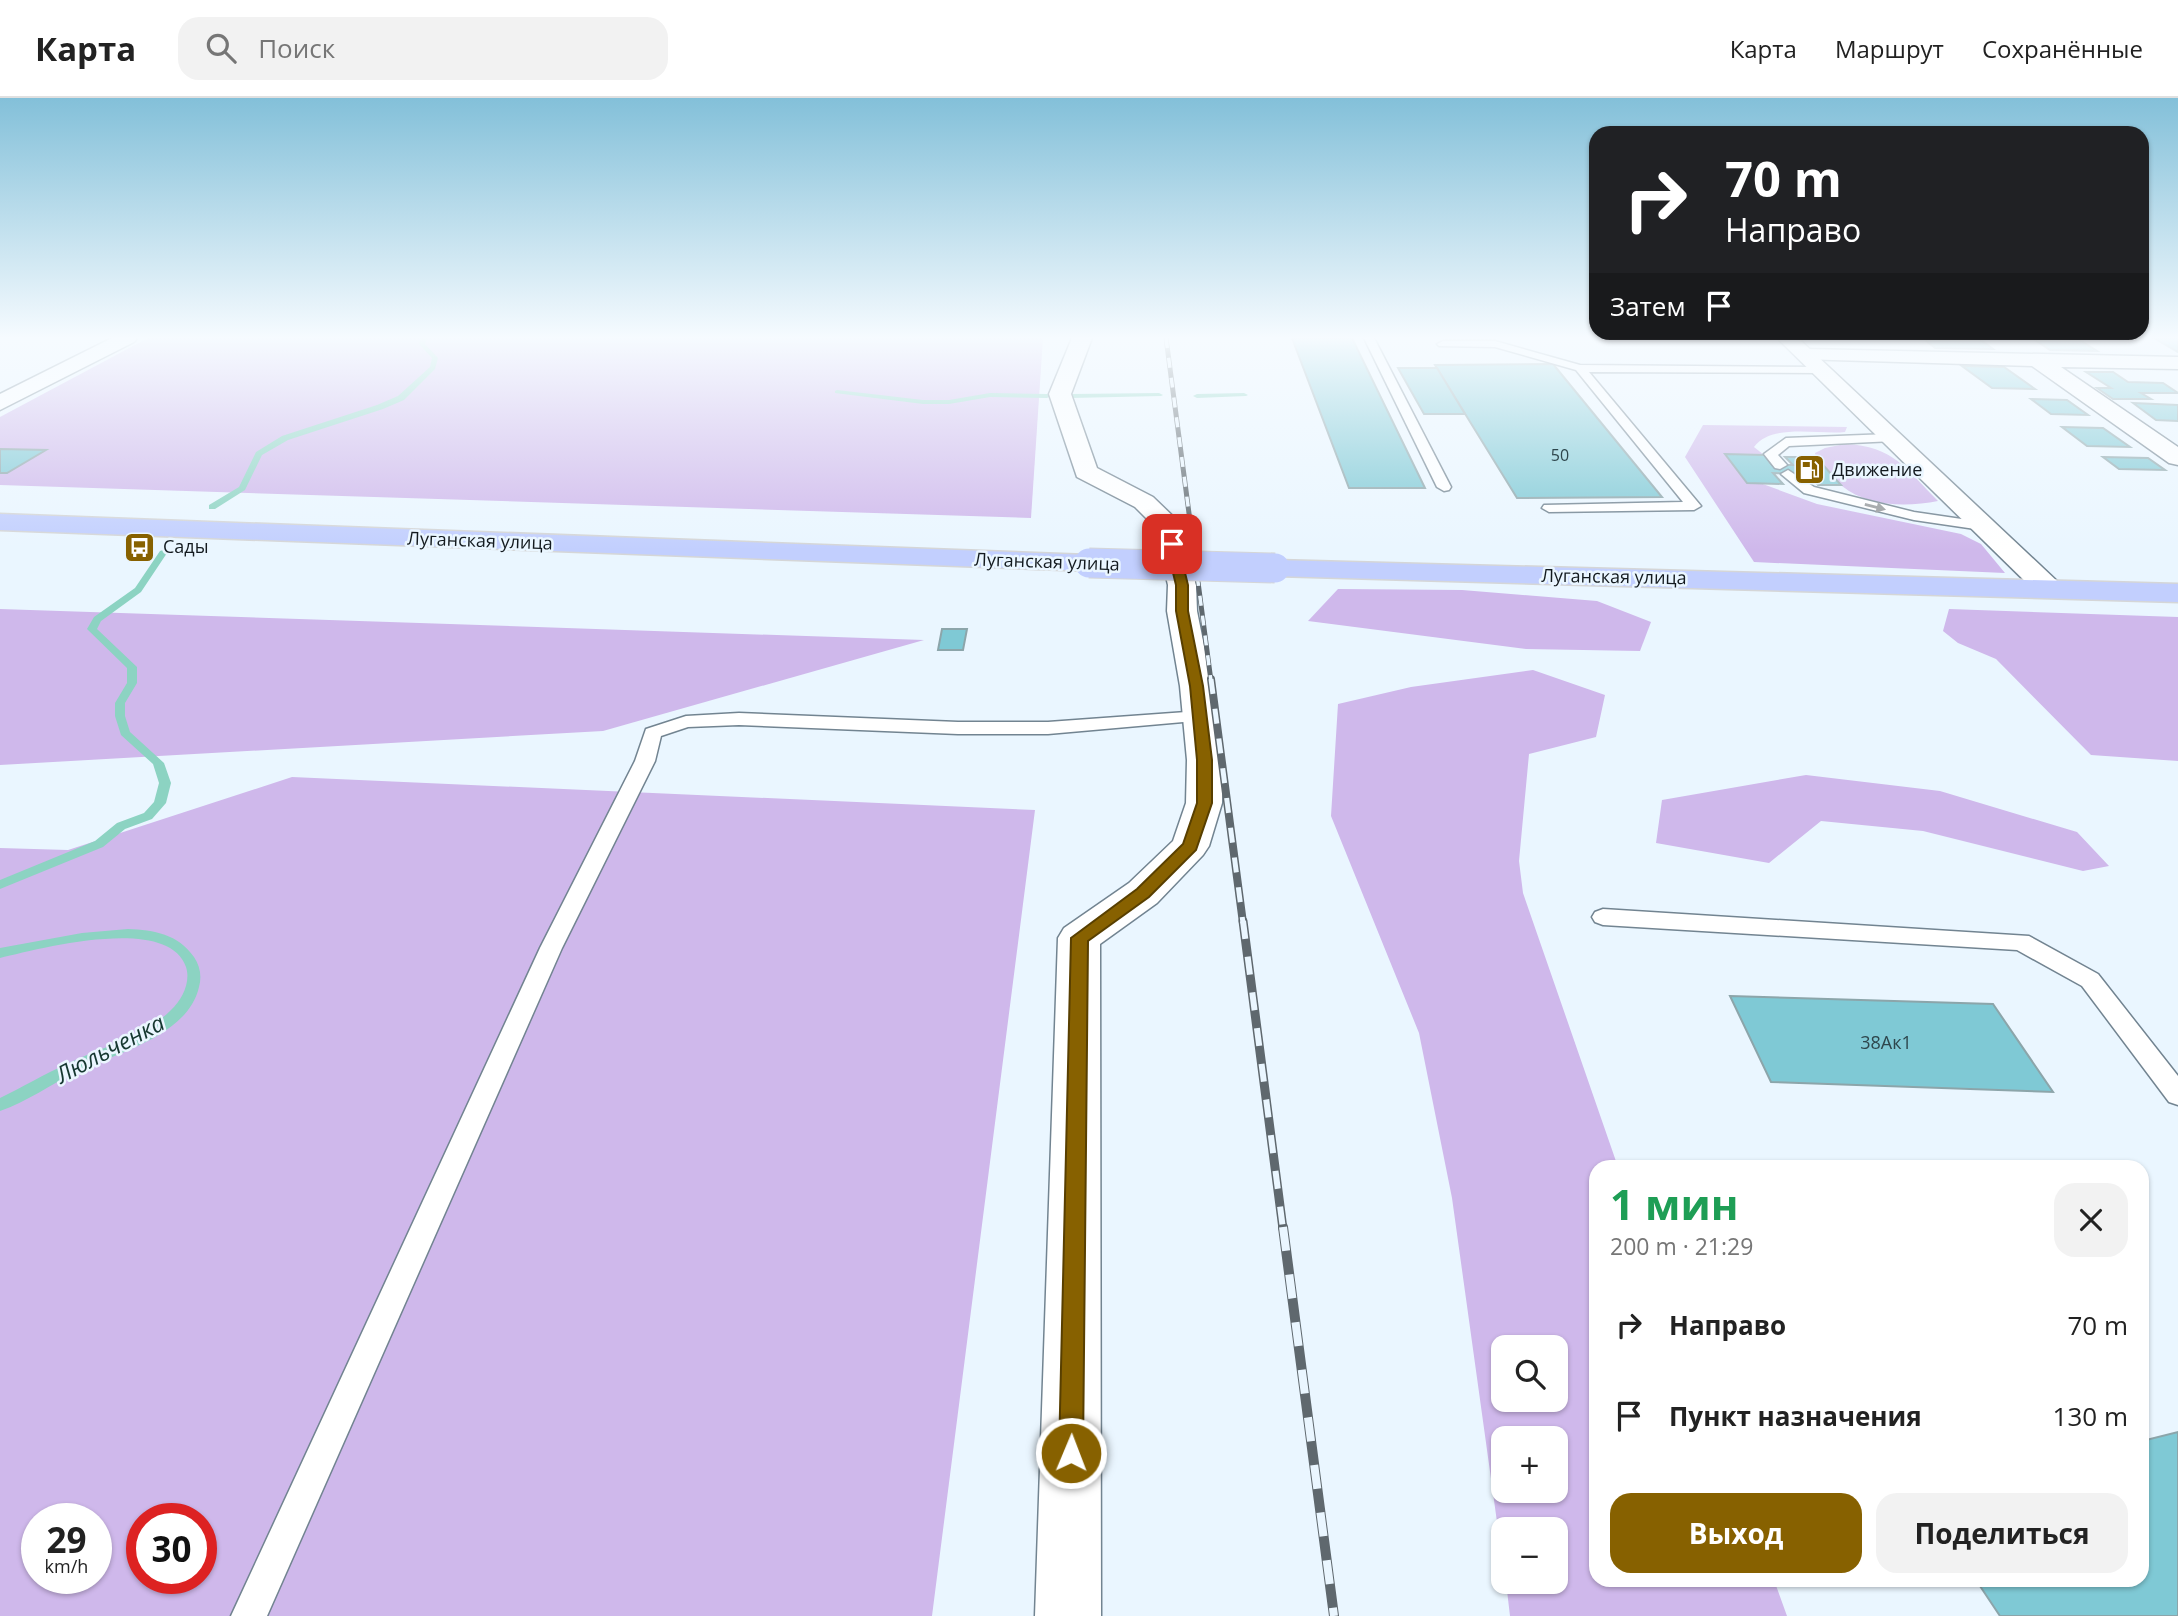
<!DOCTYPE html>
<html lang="ru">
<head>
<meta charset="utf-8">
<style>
	:root { --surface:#fff; --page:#f2f2f2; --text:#222; --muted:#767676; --line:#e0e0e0; --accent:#876100 }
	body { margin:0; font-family:"Open Sans",sans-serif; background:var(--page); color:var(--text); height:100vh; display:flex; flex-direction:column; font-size:26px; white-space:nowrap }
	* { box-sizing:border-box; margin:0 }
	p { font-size:23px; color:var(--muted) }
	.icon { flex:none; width:38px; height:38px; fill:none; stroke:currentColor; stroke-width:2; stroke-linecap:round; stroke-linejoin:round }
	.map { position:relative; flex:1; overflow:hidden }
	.drawer { position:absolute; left:1589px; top:1062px; width:560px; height:427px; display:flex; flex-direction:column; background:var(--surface); border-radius:21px; box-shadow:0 2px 5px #0004 }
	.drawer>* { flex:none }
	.banner { position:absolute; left:1589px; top:28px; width:560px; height:214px; border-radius:21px; box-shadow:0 2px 5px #0004; background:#202124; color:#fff; overflow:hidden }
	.controls { position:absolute; left:1491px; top:1237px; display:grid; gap:14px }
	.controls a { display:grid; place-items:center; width:77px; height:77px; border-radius:14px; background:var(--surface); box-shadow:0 2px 5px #0004; font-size:35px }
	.speed { position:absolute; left:21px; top:1405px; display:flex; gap:14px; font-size:35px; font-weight:700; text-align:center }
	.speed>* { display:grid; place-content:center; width:91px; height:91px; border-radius:50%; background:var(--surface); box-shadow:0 2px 5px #0004; line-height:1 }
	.speed small { font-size:18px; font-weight:400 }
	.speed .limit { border:10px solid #d22; background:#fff; color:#111 }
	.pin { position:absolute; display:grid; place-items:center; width:60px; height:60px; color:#fff; margin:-30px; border-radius:14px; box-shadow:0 4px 10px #0006 }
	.me { position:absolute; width:77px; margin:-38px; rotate:1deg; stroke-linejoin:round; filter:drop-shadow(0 0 5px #0008) }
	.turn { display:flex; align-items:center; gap:24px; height:147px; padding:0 21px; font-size:32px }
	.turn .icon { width:91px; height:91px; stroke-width:2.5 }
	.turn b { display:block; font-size:49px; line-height:60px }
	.then { display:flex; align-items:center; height:66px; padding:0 21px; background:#0003; gap:14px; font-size:26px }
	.round { display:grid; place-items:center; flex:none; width:74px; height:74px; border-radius:21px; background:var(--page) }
	.summary { display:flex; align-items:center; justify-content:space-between; height:119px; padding:0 21px }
	h1 { font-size:42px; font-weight:700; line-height:52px; color:#1e9e55 }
	.action { display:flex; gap:14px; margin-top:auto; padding:14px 21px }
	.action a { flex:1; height:80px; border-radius:21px; background:var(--accent); color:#fff; font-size:28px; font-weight:700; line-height:80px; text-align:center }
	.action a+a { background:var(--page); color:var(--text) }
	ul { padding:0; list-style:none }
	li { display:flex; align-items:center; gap:21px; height:91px; padding:0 21px }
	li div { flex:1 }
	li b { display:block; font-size:26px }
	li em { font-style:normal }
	header { display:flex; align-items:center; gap:42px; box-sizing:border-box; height:98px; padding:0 35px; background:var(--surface); border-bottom:2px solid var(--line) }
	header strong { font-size:33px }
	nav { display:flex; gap:38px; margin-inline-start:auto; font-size:24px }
	.search { width:490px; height:63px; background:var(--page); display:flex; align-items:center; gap:18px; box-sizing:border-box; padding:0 24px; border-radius:21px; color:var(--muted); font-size:26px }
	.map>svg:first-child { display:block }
</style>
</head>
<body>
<header>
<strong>Карта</strong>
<div class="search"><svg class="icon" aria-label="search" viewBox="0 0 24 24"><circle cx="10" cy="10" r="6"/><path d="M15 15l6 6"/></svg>Поиск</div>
<nav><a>Карта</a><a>Маршрут</a><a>Сохранённые</a></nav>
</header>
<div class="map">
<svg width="2178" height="1518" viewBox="0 0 2178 1518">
	<rect width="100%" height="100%" fill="#eaf6ff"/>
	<g fill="#cfb8eb" fill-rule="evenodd">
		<path d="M 148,240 L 1043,240 L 1031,420 L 0,387 L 0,319 Z"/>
		<path d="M 1703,327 L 1847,329 L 1845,334 C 1819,337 1771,325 1754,349 L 1764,357 L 1725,357 L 1747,385 L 1760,385 L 1817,406 L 1961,436 L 1981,446 L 2005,475 L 1754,464 L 1685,359 Z"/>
		<path d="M 1845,346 C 1894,348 1906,371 1938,403 C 1907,409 1868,409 1842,388 C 1833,380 1824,369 1816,359 L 1815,355 L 1825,350 Z"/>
		<path d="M 1338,491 L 1462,492 L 1597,503 L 1651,524 L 1640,553 L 1526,551 L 1308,523 Z"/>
		<path d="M 0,511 L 924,542 L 603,633 L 0,667 Z"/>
		<path d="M 1949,511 L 2178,519 L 2178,663 L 2091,657 L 1996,561 L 1958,545 L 1943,533 Z"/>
		<path d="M 1533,572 L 1605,597 L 1596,639 L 1529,656 L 1519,763 L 1523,795 L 1618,1069 L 1596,1069 L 1596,1482 L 1774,1482 L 1787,1518 L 1510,1518 L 1506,1484 L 1556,1484 L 1556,1432 L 1503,1432 L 1503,1467 L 1452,1100 L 1419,935 L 1331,718 L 1338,606 L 1411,589 ZM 1503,1250 L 1556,1250 L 1556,1302 L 1503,1302 ZM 1503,1340 L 1556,1340 L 1556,1393 L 1503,1393 Z"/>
		<path d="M 1806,677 L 1940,693 L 2077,734 L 2109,768 L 2083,773 L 1923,733 L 1821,723 L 1769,765 L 1656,745 L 1662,702 Z"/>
		<path d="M 292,679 L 1035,712 L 932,1518 L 0,1518 L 0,750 L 68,752 ZM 37,1421 L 96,1421 L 96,1480 L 37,1480 ZM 142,1421 L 201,1421 L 201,1480 L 142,1480 Z"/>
	</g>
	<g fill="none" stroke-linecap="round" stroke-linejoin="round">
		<g fill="#8cd3c2" fill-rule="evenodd">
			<path d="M 421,240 L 427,240 L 425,246 L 438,260 L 435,271 L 404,302 L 383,311 L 288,342 L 262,357 L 245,392 L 215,411 L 209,411 L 209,407 L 239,389 L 256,354 L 282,338 L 377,307 L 398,298 L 430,269 L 432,260 L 419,246 Z"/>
			<path d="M 837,292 L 923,302 L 949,302 L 990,295 L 1047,296 L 1051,298 L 1047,300 L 990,299 L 949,306 L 923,306 L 835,295 L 835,293 Z"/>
			<path d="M 1159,295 L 1163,297 L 1161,298 L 1071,300 L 1067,298 L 1071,296 Z"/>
			<path d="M 1244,295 L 1248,297 L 1246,298 L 1197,300 L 1193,298 L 1197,296 Z"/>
			<path d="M 163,452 L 167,455 L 141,494 L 101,523 L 97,531 L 137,569 L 137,585 L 125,605 L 125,618 L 130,634 L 164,665 L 171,685 L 166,705 L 152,721 L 125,731 L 103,749 L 0,791 L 0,782 L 95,743 L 117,725 L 144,715 L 154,704 L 159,685 L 153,666 L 121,637 L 115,618 L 115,605 L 127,585 L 127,570 L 87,531 L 94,519 L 135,490 L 160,453 Z"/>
			<path d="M 128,831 C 154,832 178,836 194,859 C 200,868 202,878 199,889 C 188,938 116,955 76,974 C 51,986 27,1004 0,1013 L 0,1000 C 23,989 44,976 67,966 C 101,949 143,940 171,912 C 182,902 191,884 186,869 C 168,816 39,851 0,860 L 0,850 L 82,835 Z"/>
		</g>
	</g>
	<g fill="#7fc9d5" stroke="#8ca5aa" stroke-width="2">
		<path d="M 1292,240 L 1352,240 L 1425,390 L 1349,390 Z"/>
		<path d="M 1923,240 L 1978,240 L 1993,251 L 1935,250 Z"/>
		<path d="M 2024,240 L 2111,240 L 2114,241 L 2078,241 L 2097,253 L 2050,252 L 2035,242 Z"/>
		<path d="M 2154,240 L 2178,240 L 2178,254 Z"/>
		<path d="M 1553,266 L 1662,399 L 1517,400 L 1435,267 Z"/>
		<path d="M 1962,268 L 2004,269 L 2035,291 L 1992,290 Z"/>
		<path d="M 1398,270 L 1437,270 L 1465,316 L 1424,316 Z"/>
		<path d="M 2086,274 L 2113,274 L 2128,284 L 2163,285 L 2178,295 L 2141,295 L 2151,301 L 2113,301 L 2097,290 L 2111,290 Z"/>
		<path d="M 2031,301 L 2067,302 L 2088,317 L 2051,316 Z"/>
		<path d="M 2133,305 L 2178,307 L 2178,323 L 2156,322 Z"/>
		<path d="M 2062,329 L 2103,330 L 2130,349 L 2087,348 Z"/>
		<path d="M 0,351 L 46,352 L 7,375 L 0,375 Z"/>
		<path d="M 1725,356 L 1764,357 L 1772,367 L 1793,367 L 1785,359 L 1816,359 L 1841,387 L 1818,387 L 1809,376 L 1773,375 L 1783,386 L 1747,385 Z"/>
		<path d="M 2103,359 L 2148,360 L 2165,372 L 2119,371 Z"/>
		<path d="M 942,531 L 967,531 L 963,552 L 938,552 Z"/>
		<path d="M 1730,898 L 1993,906 L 2053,994 L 1771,984 Z"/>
		<path d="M 2178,1334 L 2178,1518 L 2000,1518 L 1976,1482 L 2142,1482 L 2142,1343 Z"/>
	</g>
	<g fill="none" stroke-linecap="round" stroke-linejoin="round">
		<defs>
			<g id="service">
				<path d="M 1364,240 L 1374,240 L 1451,389 L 1449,392 L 1444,393 L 1437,389 Z"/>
				<path d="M 1443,243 L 1495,243 L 1580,267 L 1822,269 L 1828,272 L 1822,275 L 1589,274 L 1701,408 L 1694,412 L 1549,414 L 1542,410 L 1544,407 L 1683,404 L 1576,272 L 1495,249 L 1439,248 L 1437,246 Z"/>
				<path d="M 1889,336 L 1895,340 L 1894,343 L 1789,348 L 1778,357 L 1787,367 L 1780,371 L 1775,370 L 1764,356 L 1786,340 Z"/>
				<path d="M 1788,372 L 1814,389 L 1914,414 L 1982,424 L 1989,428 L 1982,432 L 1914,422 L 1804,395 L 1781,376 Z"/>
				<path d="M 1200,613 L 1209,618 L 1206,622 L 1048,636 L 958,636 L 739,627 L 688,629 L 661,638 L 655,663 L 562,850 L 267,1518 L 231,1518 L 540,850 L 635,663 L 646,631 L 686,618 L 739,615 L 958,624 L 1048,624 Z"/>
				<path d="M 1603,811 L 2029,838 L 2098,876 L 2178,978 L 2178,1007 L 2169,1004 L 2082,888 L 2017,852 L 1603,827 L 1595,824 L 1592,819 L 1595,814 Z"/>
			</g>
			<g id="minor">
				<path d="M 112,240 L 137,240 L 134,244 L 0,312 L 0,296 Z"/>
				<path d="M 1072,240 L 1092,240 L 1071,296 L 1097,370 L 1153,399 L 1180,425 L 1196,487 L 1197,513 L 1212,588 L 1223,662 L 1222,705 L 1209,748 L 1203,757 L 1157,805 L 1100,846 L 1101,1518 L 1035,1518 L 1058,840 L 1064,830 L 1129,785 L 1173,743 L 1186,705 L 1187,662 L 1180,588 L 1167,513 L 1168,487 L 1154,428 L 1135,409 L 1077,379 L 1049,296 Z"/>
				<path d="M 1807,251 L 2178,259 L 2178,271 L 2061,269 L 2178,349 L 2178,367 L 2169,365 L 2032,268 L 1800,261 L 1797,257 L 1800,253 Z"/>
			</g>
			<path id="tertiary" d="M 1777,240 L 1798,240 L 2058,484 L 2062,490 L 2058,496 L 2048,499 L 2038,496 Z"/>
			<g id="trunk">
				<path d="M 0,416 L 1089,457 L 1099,459 L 1103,465 L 1099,471 L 1089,473 L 0,432 Z"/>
				<path d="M 1275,462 L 2178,486 L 2178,504 L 1275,478 L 1265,476 L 1261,470 L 1265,464 Z"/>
			</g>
		</defs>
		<use href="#service" stroke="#728491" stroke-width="3"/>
		<use href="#minor" stroke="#728491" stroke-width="3"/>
		<use href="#tertiary" stroke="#728491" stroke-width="3"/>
		<use href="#trunk" stroke="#d5d6d7" stroke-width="3"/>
		<use href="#service" fill="#fff" fill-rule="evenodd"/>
		<use href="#minor" fill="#fff" fill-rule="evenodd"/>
		<use href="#tertiary" fill="#fff" fill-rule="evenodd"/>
		<use href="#trunk" fill="#c2cffe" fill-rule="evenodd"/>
		<defs>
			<path id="rail-far3" d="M 1166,240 L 1211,583"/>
			<path id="rail-far2" d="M 1211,581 L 1243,825"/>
			<path id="rail-far1" d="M 1243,823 L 1283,1131"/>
			<path id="rail" d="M 1283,1129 L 1334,1518"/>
		</defs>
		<use href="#rail-far3" stroke="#5f686e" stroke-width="5"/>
		<use href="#rail-far2" stroke="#5f686e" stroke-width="8"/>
		<use href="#rail-far1" stroke="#5f686e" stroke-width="9"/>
		<use href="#rail" stroke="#5f686e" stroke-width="10"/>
		<use href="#rail-far3" stroke="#eaf6ff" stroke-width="3.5" stroke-dasharray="10" stroke-linecap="butt"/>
		<use href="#rail-far2" stroke="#eaf6ff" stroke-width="5" stroke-dasharray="15" stroke-linecap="butt"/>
		<use href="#rail-far1" stroke="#eaf6ff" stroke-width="6" stroke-dasharray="18" stroke-linecap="butt"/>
		<use href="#rail" stroke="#eaf6ff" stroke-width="8" stroke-dasharray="24" stroke-linecap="butt"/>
		<defs>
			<path id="trunk-bridge" d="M 1089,465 L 1275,470"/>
		</defs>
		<use href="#trunk-bridge" stroke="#d5d6d7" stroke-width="31" stroke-linecap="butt"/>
		<use href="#trunk-bridge" stroke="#c2cffe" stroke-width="29"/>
	</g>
	<defs><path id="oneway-solid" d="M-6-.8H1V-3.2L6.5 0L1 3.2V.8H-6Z" transform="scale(1.75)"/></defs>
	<use fill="#95989a" href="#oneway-solid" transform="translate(1875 409) rotate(14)"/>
	<linearGradient id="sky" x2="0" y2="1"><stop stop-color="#83c0d9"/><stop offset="0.53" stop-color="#f6fbff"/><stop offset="1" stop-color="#f6fbff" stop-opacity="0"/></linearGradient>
	<rect width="2178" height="452" fill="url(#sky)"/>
	<path fill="#876100" stroke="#583f00" stroke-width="2" d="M 1172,442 L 1178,446 L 1188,487 L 1188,513 L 1203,588 L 1212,662 L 1212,705 L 1196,752 L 1149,799 L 1088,843 L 1083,1355 L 1080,1364 L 1071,1368 L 1062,1364 L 1059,1355 L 1071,840 L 1137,791 L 1183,746 L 1197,705 L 1197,662 L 1190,588 L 1176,513 L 1176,487 L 1166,446 Z"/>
	<defs>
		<symbol id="fuel-square" viewBox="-11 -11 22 22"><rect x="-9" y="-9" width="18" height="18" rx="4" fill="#876100" stroke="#eaf6ff"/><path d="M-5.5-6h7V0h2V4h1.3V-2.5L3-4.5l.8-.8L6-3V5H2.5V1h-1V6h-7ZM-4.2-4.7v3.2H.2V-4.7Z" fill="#fff"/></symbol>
		<symbol id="bus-square" viewBox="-11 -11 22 22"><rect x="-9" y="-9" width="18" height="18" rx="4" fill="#876100" stroke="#eaf6ff"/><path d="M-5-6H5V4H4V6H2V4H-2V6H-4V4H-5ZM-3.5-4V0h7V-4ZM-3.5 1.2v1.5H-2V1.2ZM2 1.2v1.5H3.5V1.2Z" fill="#fff"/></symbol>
	</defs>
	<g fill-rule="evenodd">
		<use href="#fuel-square" x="1792" y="354" width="35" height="35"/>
		<use href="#bus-square" x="122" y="432" width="35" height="35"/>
	</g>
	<g text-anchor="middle" stroke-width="5" stroke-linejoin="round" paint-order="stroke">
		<g font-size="16" fill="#2e464c">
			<text x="1560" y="363">50</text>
		</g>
		<g font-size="18" fill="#131a1f" stroke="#eaf6ff" text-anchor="start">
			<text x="1832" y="378">Движение</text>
			<text x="163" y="455">Сады</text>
		</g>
		<g font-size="18" fill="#131a1f" stroke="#eaf6ff">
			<text transform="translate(480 443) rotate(2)" y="6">Луганская улица</text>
			<text transform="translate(1047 464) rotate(2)" y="6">Луганская улица</text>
			<text transform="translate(1614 479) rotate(1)" y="6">Луганская улица</text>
		</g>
		<g font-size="18" fill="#2e464c">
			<text x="1886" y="951">38Ак1</text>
		</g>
		<g font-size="23" font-style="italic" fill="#153730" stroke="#eaf6ff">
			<text transform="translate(110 951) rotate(-28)" y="8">Люльченка</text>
		</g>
	</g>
</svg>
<div class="controls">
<a><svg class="icon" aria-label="search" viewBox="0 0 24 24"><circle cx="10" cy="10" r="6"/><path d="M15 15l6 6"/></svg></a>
<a>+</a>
<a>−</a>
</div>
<div class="speed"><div>29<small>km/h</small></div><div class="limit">30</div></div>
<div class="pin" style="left:1172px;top:446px;background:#d93025"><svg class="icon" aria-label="arrive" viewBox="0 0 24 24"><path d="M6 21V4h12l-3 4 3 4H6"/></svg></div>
<svg class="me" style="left:1071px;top:1355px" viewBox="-20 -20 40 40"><circle r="17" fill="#876100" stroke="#fff" stroke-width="3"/><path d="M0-11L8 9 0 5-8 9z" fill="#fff"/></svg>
<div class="banner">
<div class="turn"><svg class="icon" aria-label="right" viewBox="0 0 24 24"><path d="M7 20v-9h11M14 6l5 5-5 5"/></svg><div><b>70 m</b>Направо</div></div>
<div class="then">Затем<svg class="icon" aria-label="arrive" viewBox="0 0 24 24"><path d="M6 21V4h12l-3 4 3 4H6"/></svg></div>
</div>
<section class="drawer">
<div class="summary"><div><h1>1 мин</h1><p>200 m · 21:29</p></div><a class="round"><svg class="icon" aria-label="close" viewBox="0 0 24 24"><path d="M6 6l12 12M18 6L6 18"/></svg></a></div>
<ul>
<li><svg class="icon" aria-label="right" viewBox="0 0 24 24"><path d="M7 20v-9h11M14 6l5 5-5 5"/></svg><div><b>Направо</b></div><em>70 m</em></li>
<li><svg class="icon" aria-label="arrive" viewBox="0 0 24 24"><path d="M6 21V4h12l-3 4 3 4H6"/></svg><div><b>Пункт назначения</b></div><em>130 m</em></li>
</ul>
<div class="action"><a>Выход</a><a>Поделиться</a></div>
</section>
</div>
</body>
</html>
